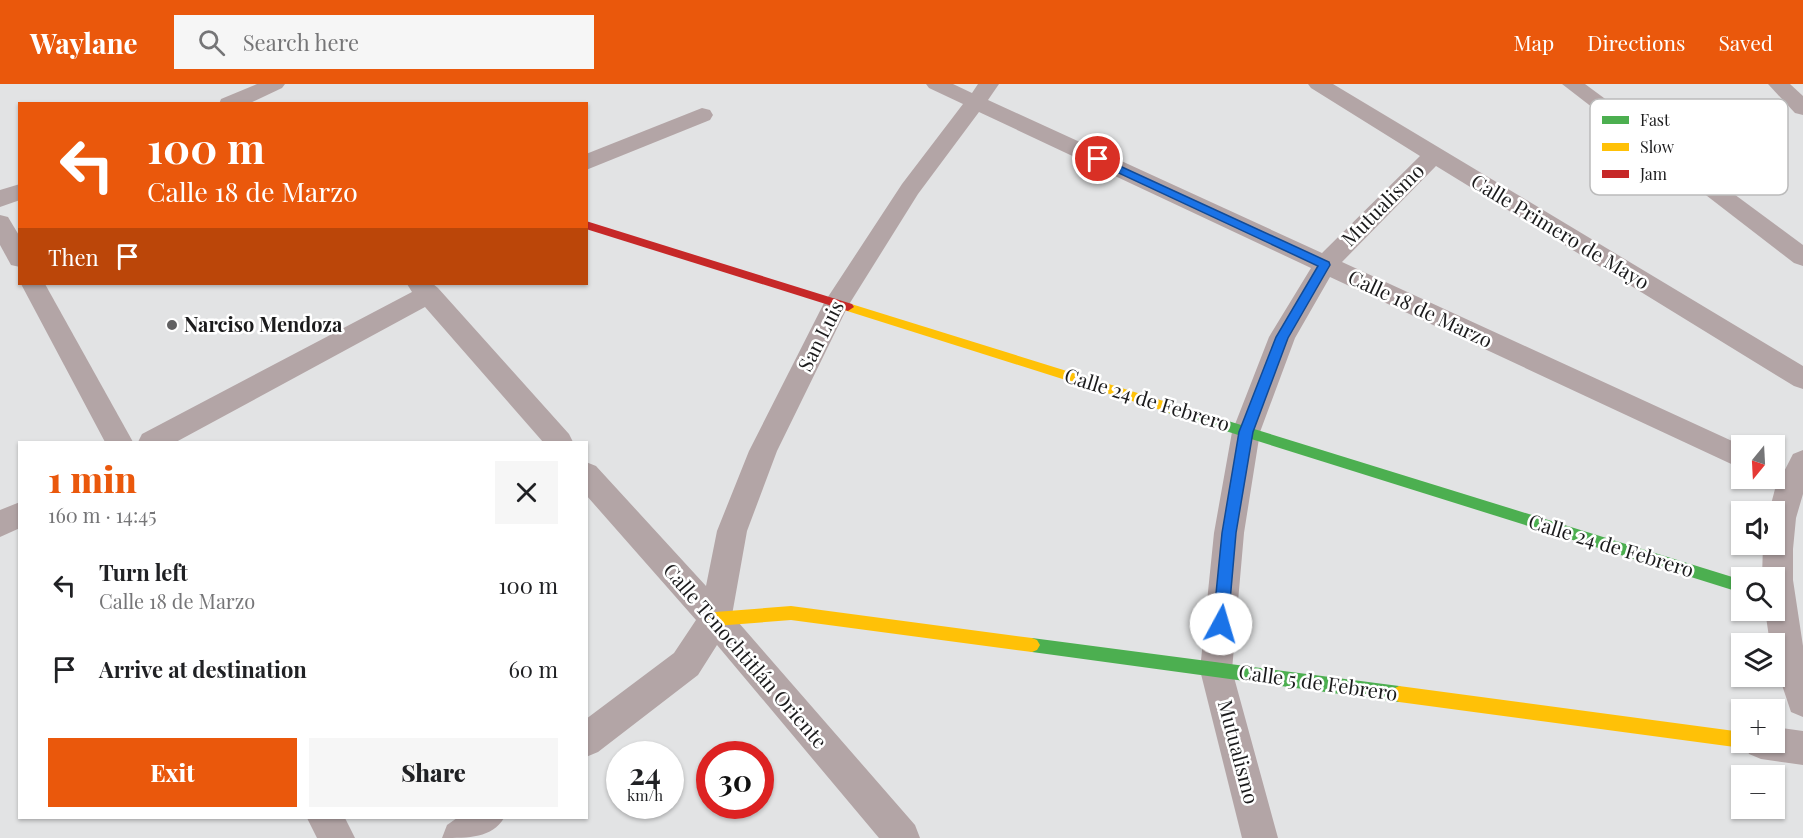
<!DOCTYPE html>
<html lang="en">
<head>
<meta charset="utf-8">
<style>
	:root { --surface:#fff; --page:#f6f6f6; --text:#202124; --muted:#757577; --accent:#ea580c }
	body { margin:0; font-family:"Playfair Display",serif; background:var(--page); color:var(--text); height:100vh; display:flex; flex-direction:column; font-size:22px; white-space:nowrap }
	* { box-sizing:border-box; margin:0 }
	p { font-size:20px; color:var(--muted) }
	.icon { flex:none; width:33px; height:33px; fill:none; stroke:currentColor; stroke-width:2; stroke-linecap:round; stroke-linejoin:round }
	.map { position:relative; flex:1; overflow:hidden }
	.panel { position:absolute; left:18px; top:357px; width:570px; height:378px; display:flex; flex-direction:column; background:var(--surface); border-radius:0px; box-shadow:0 2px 4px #0004 }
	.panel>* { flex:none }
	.top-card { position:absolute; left:18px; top:18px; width:570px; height:183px; border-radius:0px; box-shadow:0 2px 4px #0004; background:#ea580c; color:#fff; overflow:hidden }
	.needle { width:39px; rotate:198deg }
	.controls { position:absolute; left:1731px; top:351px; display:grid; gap:12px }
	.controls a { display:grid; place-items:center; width:54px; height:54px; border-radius:0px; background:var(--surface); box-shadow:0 2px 4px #0004; font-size:30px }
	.speed { position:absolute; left:606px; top:657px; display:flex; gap:12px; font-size:30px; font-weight:700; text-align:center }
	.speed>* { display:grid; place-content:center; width:78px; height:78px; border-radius:50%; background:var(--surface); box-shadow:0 2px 4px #0004; line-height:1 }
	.speed small { font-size:15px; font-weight:400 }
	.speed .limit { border:9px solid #d22; background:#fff; color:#111 }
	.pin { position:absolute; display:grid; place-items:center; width:51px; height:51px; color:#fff; margin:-26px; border:3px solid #fff; border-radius:50%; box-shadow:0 2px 6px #0007 }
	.me { position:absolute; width:66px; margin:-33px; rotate:6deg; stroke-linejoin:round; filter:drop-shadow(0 0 4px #0008) }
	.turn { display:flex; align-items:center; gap:21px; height:126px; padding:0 30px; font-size:27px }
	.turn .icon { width:78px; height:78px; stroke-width:2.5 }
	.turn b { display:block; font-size:42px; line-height:51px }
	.then { display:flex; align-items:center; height:57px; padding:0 30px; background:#0003; gap:12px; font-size:22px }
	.round { display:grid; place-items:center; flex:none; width:63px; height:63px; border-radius:0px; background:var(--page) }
	.overview { display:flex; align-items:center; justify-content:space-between; height:102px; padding:0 30px }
	h1 { font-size:36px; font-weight:800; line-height:45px; color:var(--accent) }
	.action { display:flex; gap:12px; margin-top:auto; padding:12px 30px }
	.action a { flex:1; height:69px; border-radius:0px; background:var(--accent); color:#fff; font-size:24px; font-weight:800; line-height:69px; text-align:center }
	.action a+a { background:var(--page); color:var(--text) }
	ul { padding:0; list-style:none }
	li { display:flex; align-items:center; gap:18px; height:84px; padding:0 30px }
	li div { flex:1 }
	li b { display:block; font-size:22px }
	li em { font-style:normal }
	header { display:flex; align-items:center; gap:36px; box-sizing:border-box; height:84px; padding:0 30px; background:var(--accent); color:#fff }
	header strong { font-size:28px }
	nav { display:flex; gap:33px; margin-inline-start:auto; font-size:21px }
	.search { width:420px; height:54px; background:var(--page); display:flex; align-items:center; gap:15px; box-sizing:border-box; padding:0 21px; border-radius:0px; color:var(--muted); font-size:22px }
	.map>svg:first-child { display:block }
</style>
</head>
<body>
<header>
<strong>Waylane</strong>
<div class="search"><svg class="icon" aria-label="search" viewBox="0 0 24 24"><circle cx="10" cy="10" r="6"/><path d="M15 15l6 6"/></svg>Search here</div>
<nav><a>Map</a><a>Directions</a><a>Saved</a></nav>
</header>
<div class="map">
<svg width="1803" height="754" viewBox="0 0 1803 754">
	<rect width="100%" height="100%" fill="#e2e3e4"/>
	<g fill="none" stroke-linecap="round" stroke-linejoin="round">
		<g fill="#b3a5a6" fill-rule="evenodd">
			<path d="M 257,0 L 285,0 L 282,4 L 248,20 L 219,20 L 221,15 Z"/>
			<path d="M 926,0 L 953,0 L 972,9 L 978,0 L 999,0 L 988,16 L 1322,169 L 1420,72 L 1311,4 L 1308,0 L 1333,0 L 1803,282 L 1803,305 L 1794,302 L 1436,82 L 1342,178 L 1743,362 L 1742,385 L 1330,193 L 1295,254 L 1260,348 L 1244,449 L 1232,586 L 1278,754 L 1242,754 L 1200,586 L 1214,449 L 1232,348 L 1269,253 L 1311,184 L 979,28 L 918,110 L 848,222 L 777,367 L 747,447 L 732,531 L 915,741 L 920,754 L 879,754 L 717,561 L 698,591 L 598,668 L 586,673 L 586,635 L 674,569 L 696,536 L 586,411 L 586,378 L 596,382 L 706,502 L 717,447 L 749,367 L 824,219 L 902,100 L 963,20 L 929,4 Z"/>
			<path d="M 1562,0 L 1585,0 L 1803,161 L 1803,182 L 1794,179 Z"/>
			<path d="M 1768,0 L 1790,0 L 1803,12 L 1803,31 L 1795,29 Z"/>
			<path d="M 702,24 L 710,26 L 713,31 L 710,36 L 586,86 L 586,70 Z"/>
			<path d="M 20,100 L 20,116 L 0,123 L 0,106 Z"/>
			<path d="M 0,131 L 8,133 L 20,153 L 20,183 L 11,181 L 0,161 Z"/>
			<path d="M 21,200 L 45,200 L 133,358 L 105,358 Z"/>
			<path d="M 407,200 L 433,200 L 438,204 L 569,350 L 573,358 L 543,358 L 425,223 L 176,358 L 138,358 L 142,350 L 412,208 Z"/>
			<path d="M 1803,366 L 1803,410 L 1796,434 L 1793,465 L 1793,496 L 1803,562 L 1803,633 L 1791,628 L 1774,577 L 1774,560 L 1770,560 L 1765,526 L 1774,526 L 1774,494 L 1762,494 L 1763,460 L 1774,460 L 1774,428 L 1769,428 L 1775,405 L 1793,370 Z"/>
			<path d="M 20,418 L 20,444 L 0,453 L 0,426 Z"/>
			<path d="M 1774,643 L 1803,647 L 1803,681 L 1761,675 L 1749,670 L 1744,658 L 1774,658 Z"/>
			<path d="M 307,734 L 345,734 L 355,754 L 317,754 Z"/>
			<path d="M 457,734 L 504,734 C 492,754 469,754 442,754 L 447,741 Z"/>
		</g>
		<g fill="#4caf50" fill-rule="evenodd">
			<path d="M 1173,320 L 1742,496 L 1742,509 L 1168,329 L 1167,325 Z"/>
			<path d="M 1032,554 L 1399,602 L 1405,605 L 1407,610 L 1405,615 L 1399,618 L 1032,568 L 1027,566 L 1024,561 L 1027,556 Z"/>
		</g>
		<g fill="#ffc107" fill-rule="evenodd">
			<path d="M 848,219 L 1173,320 L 1179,325 L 1173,330 L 844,226 L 842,223 Z"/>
			<path d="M 791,522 L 1032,554 L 1037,556 L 1040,561 L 1037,566 L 1032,568 L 791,536 L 715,542 L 710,540 L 707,535 L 710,530 L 715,528 Z"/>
			<path d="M 1399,602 L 1742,648 L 1742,658 L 1749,658 L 1742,664 L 1399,618 L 1393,615 L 1391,610 L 1393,605 Z"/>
		</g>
		<path fill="#c62828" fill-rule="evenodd" d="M 586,137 L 852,220 L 854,223 L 848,227 L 586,145 Z"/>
	</g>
	<path fill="#1a73e8" stroke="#114b97" stroke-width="1.5" d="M 1098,72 L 1329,178 L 1330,181 L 1288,254 L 1253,348 L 1236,449 L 1228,540 L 1226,545 L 1221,547 L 1215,545 L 1213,540 L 1222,449 L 1239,348 L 1276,253 L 1318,182 L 1095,78 L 1093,75 Z"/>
	<circle fill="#616162" stroke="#fff" stroke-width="2" cx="172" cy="241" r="6"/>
	<g text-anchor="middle" stroke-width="5" stroke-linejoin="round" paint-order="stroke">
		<g font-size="20" fill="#1b1b1c" stroke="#fff">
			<text transform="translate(1383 121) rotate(-45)" y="7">Mutualismo</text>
			<text transform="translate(1560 148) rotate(31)" y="7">Calle Primero de Mayo</text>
			<text transform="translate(1420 225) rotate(25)" y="7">Calle 18 de Marzo</text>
			<text transform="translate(821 252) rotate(-63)" y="7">San Luis</text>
			<text transform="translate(1147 316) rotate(17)" y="7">Calle 24 de Febrero</text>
			<text transform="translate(1611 462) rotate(17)" y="7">Calle 24 de Febrero</text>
			<text transform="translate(745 572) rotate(49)" y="7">Calle Tenochtitlán Oriente</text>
			<text transform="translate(1318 599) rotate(8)" y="7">Calle 5 de Febrero</text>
			<text transform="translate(1238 668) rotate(75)" y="7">Mutualismo</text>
		</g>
		<g font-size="20" font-weight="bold" fill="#1b1b1c" stroke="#fff" text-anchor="start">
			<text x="184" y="248">Narciso Mendoza</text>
		</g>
	</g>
	<rect x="1590" y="15" width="198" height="96" rx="9" fill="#fff" stroke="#bbb" stroke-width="1.5"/>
	<rect x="1602" y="32" width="27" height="8" fill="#4caf50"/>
	<rect x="1602" y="59" width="27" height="8" fill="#ffc107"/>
	<rect x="1602" y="86" width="27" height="8" fill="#c62828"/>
	<g font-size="16" fill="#1b1b1c">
		<text x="1640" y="42">Fast</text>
		<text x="1640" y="69">Slow</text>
		<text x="1640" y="96">Jam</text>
	</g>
</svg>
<div class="controls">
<a><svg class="needle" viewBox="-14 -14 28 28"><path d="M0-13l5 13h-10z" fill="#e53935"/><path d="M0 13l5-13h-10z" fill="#757577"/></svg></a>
<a><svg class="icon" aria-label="sound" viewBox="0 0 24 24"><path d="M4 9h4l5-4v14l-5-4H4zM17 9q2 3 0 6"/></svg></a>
<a><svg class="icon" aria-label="search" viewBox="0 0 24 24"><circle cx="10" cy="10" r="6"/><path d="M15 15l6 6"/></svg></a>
<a><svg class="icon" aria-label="layers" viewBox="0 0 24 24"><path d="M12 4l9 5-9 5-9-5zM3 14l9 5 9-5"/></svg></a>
<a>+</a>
<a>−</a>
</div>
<div class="speed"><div>24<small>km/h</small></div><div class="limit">30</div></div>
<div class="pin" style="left:1098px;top:75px;background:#d93025"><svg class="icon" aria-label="arrive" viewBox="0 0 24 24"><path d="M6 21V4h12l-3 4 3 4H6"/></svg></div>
<svg class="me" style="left:1221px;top:540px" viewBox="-20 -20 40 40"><circle r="19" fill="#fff"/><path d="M0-13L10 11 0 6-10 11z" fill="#1a73e8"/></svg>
<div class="top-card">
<div class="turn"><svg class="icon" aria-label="left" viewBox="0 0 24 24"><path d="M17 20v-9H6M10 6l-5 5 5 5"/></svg><div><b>100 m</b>Calle 18 de Marzo</div></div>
<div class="then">Then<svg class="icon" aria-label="arrive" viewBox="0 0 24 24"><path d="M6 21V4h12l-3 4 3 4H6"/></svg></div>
</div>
<section class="panel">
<div class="overview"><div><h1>1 min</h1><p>160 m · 14:45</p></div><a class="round"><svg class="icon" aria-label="close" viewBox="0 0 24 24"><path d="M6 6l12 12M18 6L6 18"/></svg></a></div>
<ul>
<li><svg class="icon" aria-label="left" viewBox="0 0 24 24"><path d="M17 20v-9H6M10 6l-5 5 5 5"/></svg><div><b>Turn left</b><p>Calle 18 de Marzo</p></div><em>100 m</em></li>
<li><svg class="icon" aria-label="arrive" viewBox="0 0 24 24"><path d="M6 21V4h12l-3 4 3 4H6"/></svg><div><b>Arrive at destination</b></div><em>60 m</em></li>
</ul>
<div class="action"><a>Exit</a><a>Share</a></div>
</section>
</div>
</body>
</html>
